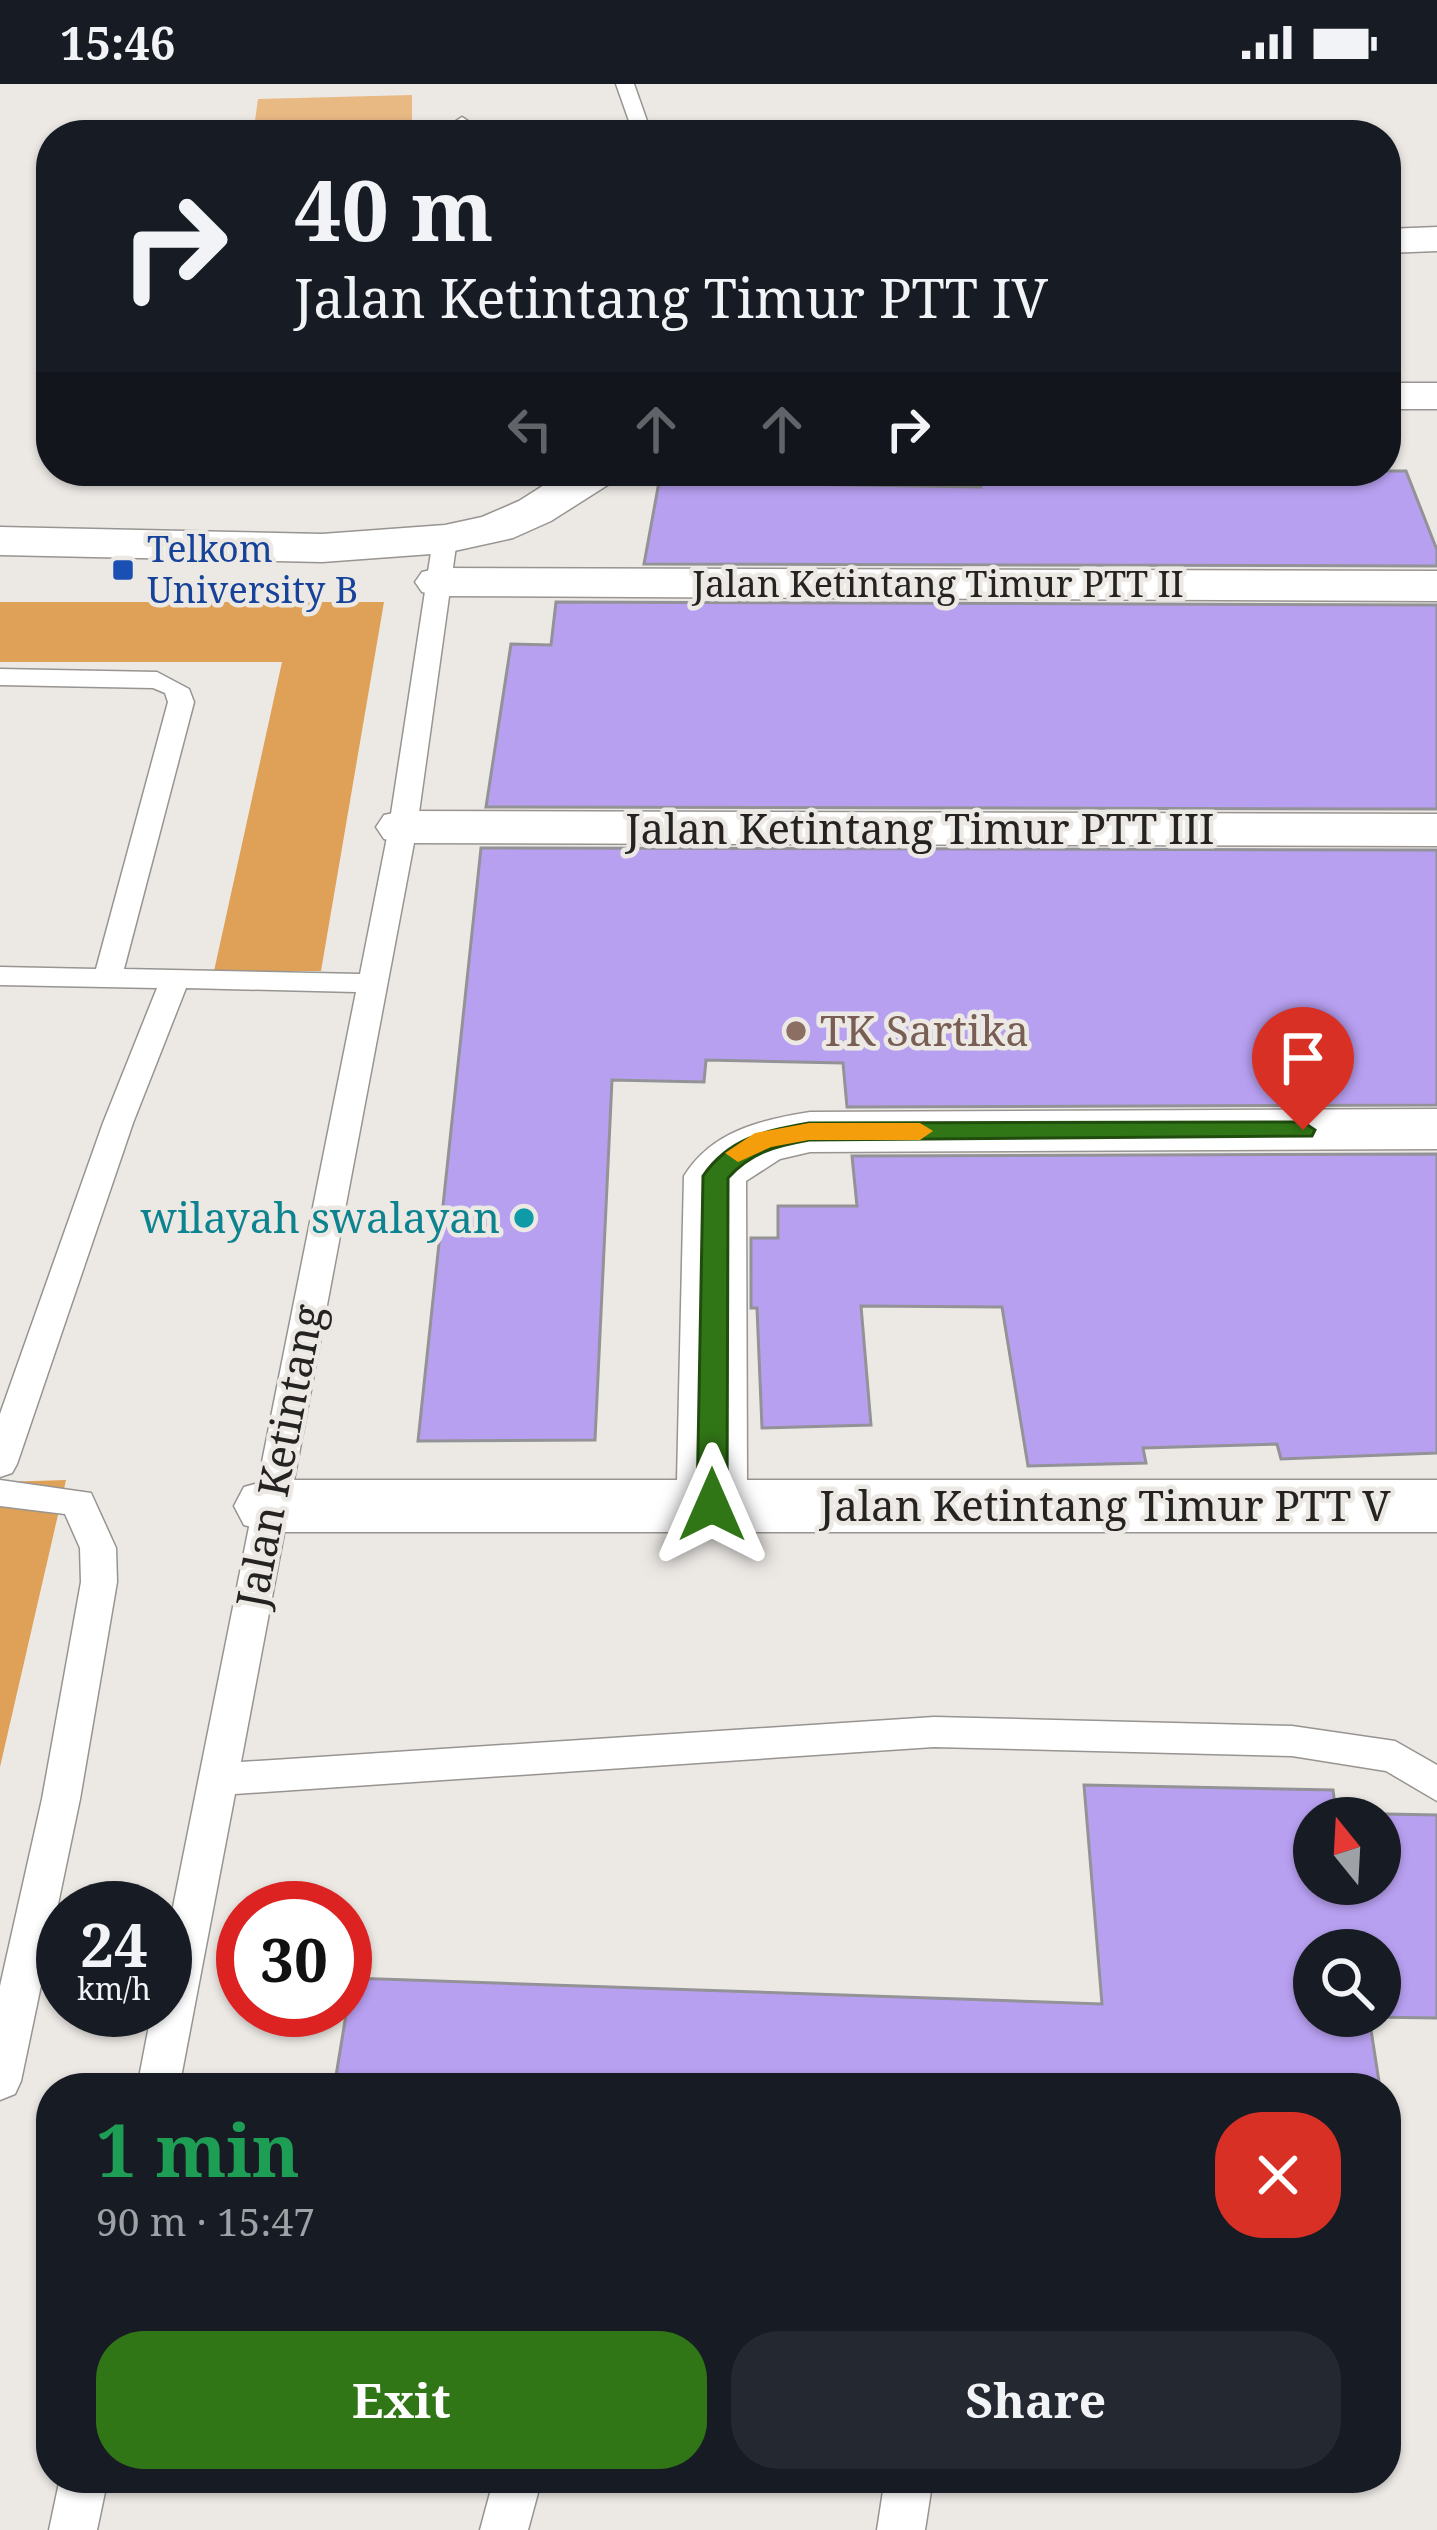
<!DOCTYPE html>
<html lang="en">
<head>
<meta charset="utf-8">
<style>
	:root { --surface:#171b24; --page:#242831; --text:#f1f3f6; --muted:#9ea1a6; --accent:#317616 }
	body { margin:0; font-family:"Noto Serif",serif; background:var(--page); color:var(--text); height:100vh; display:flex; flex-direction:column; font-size:45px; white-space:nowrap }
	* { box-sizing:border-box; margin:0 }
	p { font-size:39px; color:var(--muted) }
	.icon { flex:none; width:66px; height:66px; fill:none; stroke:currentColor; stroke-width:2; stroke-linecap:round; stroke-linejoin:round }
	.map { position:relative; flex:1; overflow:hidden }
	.side { position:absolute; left:36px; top:1989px; width:1365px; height:420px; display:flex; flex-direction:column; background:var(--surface); border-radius:48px; box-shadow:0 3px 9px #0004 }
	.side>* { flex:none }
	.top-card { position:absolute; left:36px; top:36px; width:1365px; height:366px; border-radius:48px; box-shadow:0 3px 9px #0004; background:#171b24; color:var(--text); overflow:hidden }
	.needle { width:78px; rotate:342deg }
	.tools { position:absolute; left:1293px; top:1713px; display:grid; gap:24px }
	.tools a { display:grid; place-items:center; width:108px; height:108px; border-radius:50%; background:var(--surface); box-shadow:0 3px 9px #0004; font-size:60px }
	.speed { position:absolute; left:36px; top:1797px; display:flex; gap:24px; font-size:60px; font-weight:700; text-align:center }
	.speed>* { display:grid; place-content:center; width:156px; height:156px; border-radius:50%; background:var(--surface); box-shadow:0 3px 9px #0004; line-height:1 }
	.speed small { font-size:30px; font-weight:400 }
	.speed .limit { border:18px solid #d22; background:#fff; color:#111 }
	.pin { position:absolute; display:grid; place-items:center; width:102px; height:102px; color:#fff; margin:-123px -51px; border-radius:50% 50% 50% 0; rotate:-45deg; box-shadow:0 0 12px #0007 }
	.pin .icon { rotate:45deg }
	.me { position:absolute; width:132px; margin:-66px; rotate:0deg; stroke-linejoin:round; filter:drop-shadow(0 0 9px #0008) }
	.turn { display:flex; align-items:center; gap:42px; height:252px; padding:0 60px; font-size:54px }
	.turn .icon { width:156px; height:156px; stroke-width:2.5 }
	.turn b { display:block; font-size:84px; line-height:102px }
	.lanes { display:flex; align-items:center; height:114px; padding:0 60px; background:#0003; justify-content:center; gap:60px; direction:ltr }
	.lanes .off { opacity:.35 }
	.round { display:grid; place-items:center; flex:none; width:126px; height:126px; border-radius:48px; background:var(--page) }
	.head { display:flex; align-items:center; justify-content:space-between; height:204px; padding:0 60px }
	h1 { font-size:72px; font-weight:700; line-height:90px; color:#1e9e55 }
	.cta { display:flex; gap:24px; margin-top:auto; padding:24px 60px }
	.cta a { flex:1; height:138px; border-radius:48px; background:var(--accent); color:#fff; font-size:48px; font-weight:700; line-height:138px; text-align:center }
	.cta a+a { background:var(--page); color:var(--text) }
	.status { display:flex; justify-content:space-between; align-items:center; height:84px; padding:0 60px; background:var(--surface); direction:ltr }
	.status svg { height:33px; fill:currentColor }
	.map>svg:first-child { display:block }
</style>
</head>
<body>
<div class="status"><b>15:46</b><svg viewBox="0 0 49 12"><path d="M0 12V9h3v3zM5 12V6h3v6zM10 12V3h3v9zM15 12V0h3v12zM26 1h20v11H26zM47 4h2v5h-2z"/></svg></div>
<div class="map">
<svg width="1437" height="2446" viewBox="0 0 1437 2446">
	<rect width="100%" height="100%" fill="#ece9e5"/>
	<path fill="#e9b984" d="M 412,11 L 412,51 L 253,51 L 258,15 Z"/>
	<g fill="#dfa158">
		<path d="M 0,518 L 384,518 L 321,887 L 214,887 L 282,578 L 0,578 Z"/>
		<path d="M 66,1396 L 0,1683 L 0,1398 Z"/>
	</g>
	<g fill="#b8a0f1" stroke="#939296" stroke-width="3" fill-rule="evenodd">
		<path d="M 661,387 L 790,387 L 793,400 L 981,403 L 980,395 L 1048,396 L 1047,387 L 1406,387 L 1437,466 L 1437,482 L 644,480 Z"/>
		<path d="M 556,518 L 1437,521 L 1437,725 L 486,723 L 511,560 L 551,561 Z"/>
		<path d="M 481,764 L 1437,766 L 1437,1021 L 847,1023 L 843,979 L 706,976 L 704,998 L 612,996 L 595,1356 L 418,1357 Z"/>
		<path d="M 1437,1070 L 1437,1369 L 1281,1375 L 1277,1360 L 1143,1364 L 1146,1379 L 1028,1382 L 1002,1223 L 861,1222 L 871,1341 L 762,1344 L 757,1224 L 751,1224 L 751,1154 L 778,1154 L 778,1122 L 857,1122 L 852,1072 Z"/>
		<path d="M 1084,1701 L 1333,1706 L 1336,1729 L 1437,1731 L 1437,1934 L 1369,1933 L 1380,2004 L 334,2004 L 352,1894 L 1102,1920 ZM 1314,1734 L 1380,1734 L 1380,1800 L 1314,1800 ZM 1314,1866 L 1380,1866 L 1380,1932 L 1314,1932 Z"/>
	</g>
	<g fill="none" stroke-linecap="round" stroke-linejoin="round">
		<defs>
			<g id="lane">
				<path d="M 616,0 L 634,0 L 652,51 L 634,51 Z"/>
				<path d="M 462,33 L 471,39 L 473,51 L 455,51 L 453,39 Z"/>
				<path d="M 445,448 L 457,455 L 417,743 L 241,1678 L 934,1633 L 1292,1642 L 1395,1657 L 1437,1681 L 1437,1717 L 1386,1687 L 1292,1672 L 934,1663 L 235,1710 L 179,2004 L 137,2004 L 152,1926 L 165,1926 L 165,1863 L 356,908 L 186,904 L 133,1039 L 17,1380 L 12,1389 L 0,1393 L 0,1330 L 103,1039 L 157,904 L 0,901 L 0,883 L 96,885 L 168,618 L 165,609 L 153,604 L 0,601 L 0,585 L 157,588 L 189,605 L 194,618 L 124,885 L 360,890 L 389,743 L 433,455 Z"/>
				<path d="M 0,1396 L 91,1409 L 116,1464 L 117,1498 L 80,1715 L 21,1997 L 15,2010 L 0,2016 L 0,1902 L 42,1715 L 81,1498 L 80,1464 L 65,1430 L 0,1422 Z"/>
				<path d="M 60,2394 L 108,2394 L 97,2446 L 49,2446 Z"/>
				<path d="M 494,2394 L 542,2394 L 528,2446 L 480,2446 Z"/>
				<path d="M 885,2394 L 933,2394 L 925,2446 L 877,2446 Z"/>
			</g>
			<g id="street">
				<rect x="1386" y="299" width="51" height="26"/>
				<path d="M 439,484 L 1437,487 L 1437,517 L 439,512 L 422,508 L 415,498 L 422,488 Z"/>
				<path d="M 403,727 L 1437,730 L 1437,762 L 403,759 L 384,755 L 376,743 L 384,731 Z"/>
				<path d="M 1437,1025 L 1437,1065 L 810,1068 L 780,1075 L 746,1097 L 747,1396 L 1437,1396 L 1437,1448 L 269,1448 L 244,1441 L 234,1422 L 244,1403 L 269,1396 L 677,1396 L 684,1092 C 712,1047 760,1036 810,1028 Z"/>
			</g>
			<g id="secondary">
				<path d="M 1437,143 L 1437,167 L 1386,169 L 1386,145 Z"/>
				<path d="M 566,387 L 621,387 L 614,397 L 551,437 L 513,454 L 445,469 L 322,478 L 0,471 L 0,443 L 322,450 L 445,441 L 482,433 L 519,417 Z"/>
			</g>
		</defs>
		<use href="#lane" stroke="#979491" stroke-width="3"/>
		<use href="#street" stroke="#979491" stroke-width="3"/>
		<use href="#secondary" stroke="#979491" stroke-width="3"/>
		<use href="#lane" fill="#fff" fill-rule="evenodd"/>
		<use href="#street" fill="#fff" fill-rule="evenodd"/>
		<use href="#secondary" fill="#fff" fill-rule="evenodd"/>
	</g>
	<path fill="#317616" stroke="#204d0e" stroke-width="3" d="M 1303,1038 L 1315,1046 L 1312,1052 L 809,1056 C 776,1062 751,1068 728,1094 L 727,1421 L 722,1429 L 702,1429 L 697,1421 L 703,1092 C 729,1054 765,1047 809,1039 Z"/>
	<path fill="#f59e0b" d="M 809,1039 L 920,1039 L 933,1047 L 920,1056 L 809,1056 L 771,1063 L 738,1078 L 725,1069 L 755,1049 Z"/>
	<rect fill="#1a4fb4" stroke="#ece9e5" stroke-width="4.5" x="111" y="474" width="24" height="24" rx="6"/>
	<circle fill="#8d6e63" stroke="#ece9e5" stroke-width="4.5" cx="796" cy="947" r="12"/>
	<circle fill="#0f9aa8" stroke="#ece9e5" stroke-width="4.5" cx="524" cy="1134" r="12"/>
	<g text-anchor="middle" stroke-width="9" stroke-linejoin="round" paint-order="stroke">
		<g font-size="36" fill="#164399" stroke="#ece9e5" text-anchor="start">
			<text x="147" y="478">Telkom<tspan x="147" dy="41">University B</tspan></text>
		</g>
		<g font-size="36" fill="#242322" stroke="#ece9e5">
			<text x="938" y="513">Jalan Ketintang Timur PTT II</text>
		</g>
		<g font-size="42" fill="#242322" stroke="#ece9e5">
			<text x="920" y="760">Jalan Ketintang Timur PTT III</text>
			<text transform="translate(280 1372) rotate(-79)" y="15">Jalan Ketintang</text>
			<text x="1105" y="1437">Jalan Ketintang Timur PTT V</text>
		</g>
		<g font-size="42" fill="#785e54" stroke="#ece9e5" text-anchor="start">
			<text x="820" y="962">TK Sartika</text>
		</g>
		<g font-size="42" fill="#0d838f" stroke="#ece9e5" text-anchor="end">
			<text x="500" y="1149">wilayah swalayan</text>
		</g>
	</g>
</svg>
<div class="tools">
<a><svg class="needle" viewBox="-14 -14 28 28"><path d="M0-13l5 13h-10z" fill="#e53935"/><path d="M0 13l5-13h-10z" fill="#9ea1a6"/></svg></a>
<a><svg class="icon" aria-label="search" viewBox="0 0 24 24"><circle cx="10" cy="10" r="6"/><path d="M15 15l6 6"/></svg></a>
</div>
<div class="speed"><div>24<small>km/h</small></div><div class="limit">30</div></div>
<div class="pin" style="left:1303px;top:1046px;background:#d93025"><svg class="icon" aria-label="arrive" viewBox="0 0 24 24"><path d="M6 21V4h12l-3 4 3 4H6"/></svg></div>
<svg class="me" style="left:712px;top:1421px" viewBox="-20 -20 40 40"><path d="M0-17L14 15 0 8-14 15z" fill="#317616" stroke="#fff" stroke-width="4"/></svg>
<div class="top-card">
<div class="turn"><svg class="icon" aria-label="right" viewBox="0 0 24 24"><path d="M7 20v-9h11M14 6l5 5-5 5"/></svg><div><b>40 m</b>Jalan Ketintang Timur PTT IV</div></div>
<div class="lanes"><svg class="icon off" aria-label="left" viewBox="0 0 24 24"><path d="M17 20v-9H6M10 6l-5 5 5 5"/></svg><svg class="icon off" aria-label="ahead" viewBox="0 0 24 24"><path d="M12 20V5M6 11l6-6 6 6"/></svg><svg class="icon off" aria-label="ahead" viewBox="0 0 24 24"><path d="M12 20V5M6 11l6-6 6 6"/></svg><svg class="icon" aria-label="right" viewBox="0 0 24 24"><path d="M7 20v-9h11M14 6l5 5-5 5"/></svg></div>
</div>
<section class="side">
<div class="head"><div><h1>1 min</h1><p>90 m · 15:47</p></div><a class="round" style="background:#d93025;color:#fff"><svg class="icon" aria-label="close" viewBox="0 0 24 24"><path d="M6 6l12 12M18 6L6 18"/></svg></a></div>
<div class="cta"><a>Exit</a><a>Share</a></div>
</section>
</div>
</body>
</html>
